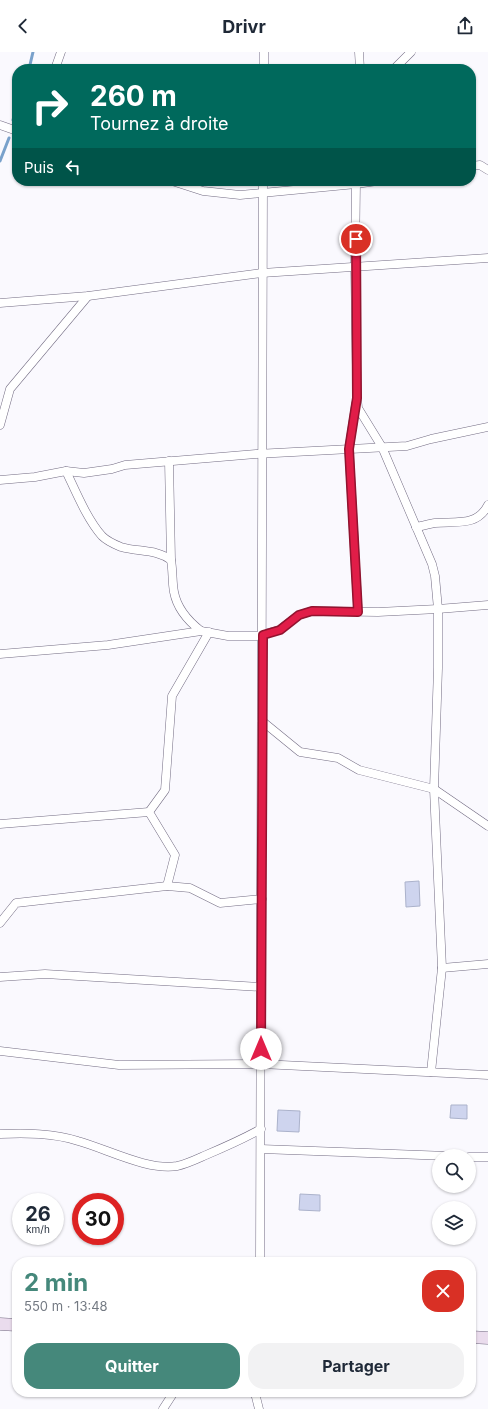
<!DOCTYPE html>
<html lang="fr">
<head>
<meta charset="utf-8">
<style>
	:root { --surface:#fff; --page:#f2f2f3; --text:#1f2937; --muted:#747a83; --accent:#45887b }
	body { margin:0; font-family:Inter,sans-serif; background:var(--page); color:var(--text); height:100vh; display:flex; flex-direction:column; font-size:15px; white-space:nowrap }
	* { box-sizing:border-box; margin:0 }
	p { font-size:13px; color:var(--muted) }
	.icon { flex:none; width:22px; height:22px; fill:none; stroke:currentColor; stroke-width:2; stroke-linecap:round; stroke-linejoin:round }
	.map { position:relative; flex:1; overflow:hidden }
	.details { position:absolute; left:12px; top:1205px; width:464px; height:140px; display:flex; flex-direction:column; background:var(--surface); border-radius:16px; box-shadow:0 1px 3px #0004 }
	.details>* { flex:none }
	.banner { position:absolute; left:12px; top:12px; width:464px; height:122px; border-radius:16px; box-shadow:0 1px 3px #0004; background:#00695c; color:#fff; overflow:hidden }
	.buttons { position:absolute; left:432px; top:1097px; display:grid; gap:8px }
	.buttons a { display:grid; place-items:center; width:44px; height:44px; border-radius:50%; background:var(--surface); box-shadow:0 1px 3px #0004; font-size:20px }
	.speed { position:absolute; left:12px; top:1141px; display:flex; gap:8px; font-size:20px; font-weight:700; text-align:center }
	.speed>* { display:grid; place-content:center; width:52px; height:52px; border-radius:50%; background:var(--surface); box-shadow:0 1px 3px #0004; line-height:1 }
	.speed small { font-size:10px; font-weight:400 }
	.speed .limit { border:6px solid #d22; background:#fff; color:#111 }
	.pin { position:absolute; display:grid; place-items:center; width:34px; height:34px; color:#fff; margin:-17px; border:2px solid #fff; border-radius:50%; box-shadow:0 1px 4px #0007 }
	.me { position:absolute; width:44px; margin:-22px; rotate:0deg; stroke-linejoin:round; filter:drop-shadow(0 0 3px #0008) }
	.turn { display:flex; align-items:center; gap:14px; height:84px; padding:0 12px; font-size:18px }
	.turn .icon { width:52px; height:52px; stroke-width:2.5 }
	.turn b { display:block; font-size:28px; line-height:34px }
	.then { display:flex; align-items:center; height:38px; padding:0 12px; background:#0003; gap:8px; font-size:15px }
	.round { display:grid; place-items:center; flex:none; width:42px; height:42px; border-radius:16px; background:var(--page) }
	.summary { display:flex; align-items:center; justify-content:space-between; height:68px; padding:0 12px }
	h1 { font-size:24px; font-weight:700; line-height:30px; color:var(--accent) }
	.button { display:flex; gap:8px; margin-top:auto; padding:8px 12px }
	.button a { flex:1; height:46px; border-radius:16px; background:var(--accent); color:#fff; font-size:16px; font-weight:700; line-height:46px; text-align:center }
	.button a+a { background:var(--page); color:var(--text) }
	header { display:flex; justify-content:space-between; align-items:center; height:52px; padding:0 12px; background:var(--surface); font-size:18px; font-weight:700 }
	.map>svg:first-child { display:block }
</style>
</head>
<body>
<header><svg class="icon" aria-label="back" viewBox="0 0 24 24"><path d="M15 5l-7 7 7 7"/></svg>Drivr<svg class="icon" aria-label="share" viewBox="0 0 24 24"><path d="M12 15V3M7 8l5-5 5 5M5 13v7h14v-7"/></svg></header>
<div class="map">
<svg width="488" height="1357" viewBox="0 0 488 1357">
	<rect width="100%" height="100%" fill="#faf9fe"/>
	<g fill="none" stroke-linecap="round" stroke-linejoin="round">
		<g stroke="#79a1cb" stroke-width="3">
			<path d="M 29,17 L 33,0"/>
			<path d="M 13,68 L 17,55"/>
			<path d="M 0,109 L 9,86"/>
		</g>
	</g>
	<g fill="#ced4ee" stroke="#abb2cb">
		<path d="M 419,829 L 420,854 L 406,855 L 405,830 Z"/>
		<path d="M 451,1053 L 467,1053 L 467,1067 L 450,1066 Z"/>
		<path d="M 278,1058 L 300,1059 L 299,1080 L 277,1079 Z"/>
		<path d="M 300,1142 L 320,1143 L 320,1159 L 299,1158 Z"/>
	</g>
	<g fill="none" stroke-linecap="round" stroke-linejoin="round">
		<defs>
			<g id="street">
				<path d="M 359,0 L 360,17"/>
				<path d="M 55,17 L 61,0"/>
				<path d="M 264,17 L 264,0"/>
				<path d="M 394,17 L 411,0"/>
				<path d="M 0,73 L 17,79"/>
				<path d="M 471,114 L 480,113 L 488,118"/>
				<path d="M 172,129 L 203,139 L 240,143 L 356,132 L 377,129"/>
				<path d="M 356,129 L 355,214 L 357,346 L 358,356 L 382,395 L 432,512 L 435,524 L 438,557 L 438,616 L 434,737 L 442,916 L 431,1020"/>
				<path d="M 0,251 L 88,244 L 262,221 L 488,206"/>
				<path d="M 356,351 L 349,397 L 358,560"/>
				<path d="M 0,373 L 10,337 L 88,244"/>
				<path d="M 169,409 L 171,508 C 173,519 172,530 174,540 C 177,556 188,569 201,579"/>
				<path d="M 66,419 C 76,440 87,467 102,484 C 106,488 116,493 121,495 C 138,500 157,497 171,508"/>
				<path d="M 0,428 L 35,425 L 66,419 L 84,421 L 112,417 L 125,413 L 256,402 L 407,394 L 431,387 L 488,375"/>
				<path d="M 416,475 C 422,474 429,472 435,471 C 455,469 477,475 488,453"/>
				<path d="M 0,602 L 108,593 L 201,579 L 228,584 L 257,584 L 279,578 L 299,563 L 312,559 L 378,560 L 438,557 L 488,553"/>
				<path d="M 262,669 L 300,700 L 338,706 L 359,718 L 434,737 L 488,774"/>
				<path d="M 0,772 L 149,760"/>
				<path d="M 167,834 L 175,803 L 149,760 L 165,738 L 172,644 L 209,580"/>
				<path d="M 0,871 L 16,851 L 167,834 L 190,836 L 220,851 L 262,847"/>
				<path d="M 442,916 L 488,912"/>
				<path d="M 0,925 L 45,922 L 261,935"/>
				<path d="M 0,999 L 119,1013 L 261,1012 L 488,1023"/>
				<path d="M 0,1082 C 26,1081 53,1081 78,1089 C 107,1097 148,1119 177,1114 C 187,1112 197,1107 206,1103 C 225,1095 243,1087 261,1077"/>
				<path d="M 261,1097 L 448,1104"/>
				<path d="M 469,1105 L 488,1105"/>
				<path d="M 260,1210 L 263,129"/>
				<path d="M 254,1340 L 256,1345 L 259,1357"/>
				<path d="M 163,1357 L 174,1340"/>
			</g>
			<g id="secondary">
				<path d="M 0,1272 L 17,1273"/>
				<path d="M 471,1285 L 488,1286"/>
			</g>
		</defs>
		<use href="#street" stroke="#736c83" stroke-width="9"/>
		<use href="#secondary" stroke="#736c83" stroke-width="13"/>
		<use href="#street" stroke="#fff" stroke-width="8"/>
		<use href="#secondary" stroke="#eadced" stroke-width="12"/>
	</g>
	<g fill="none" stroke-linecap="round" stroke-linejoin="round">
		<defs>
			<path id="route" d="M 261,997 L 263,583 L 280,578 L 299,563 L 312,559 L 358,560 L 349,397 L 357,346 L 356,187"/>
		</defs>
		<use href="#route" stroke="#92132f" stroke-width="10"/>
		<use href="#route" stroke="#e11d48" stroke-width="7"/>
	</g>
</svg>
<div class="buttons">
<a><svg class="icon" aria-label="search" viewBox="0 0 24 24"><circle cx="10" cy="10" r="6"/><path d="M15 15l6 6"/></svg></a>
<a><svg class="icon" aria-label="layers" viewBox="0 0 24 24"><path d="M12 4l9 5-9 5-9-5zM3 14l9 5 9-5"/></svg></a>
</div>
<div class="speed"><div>26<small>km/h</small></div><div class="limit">30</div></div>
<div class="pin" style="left:356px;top:187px;background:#d93025"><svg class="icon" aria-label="arrive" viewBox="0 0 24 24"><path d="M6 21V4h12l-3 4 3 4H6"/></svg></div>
<svg class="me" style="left:261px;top:997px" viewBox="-20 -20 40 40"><circle r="19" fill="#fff"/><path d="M0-13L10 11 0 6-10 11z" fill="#e11d48"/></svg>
<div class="banner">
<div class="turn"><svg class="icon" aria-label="right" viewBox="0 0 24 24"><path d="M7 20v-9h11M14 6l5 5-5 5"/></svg><div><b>260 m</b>Tournez à droite</div></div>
<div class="then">Puis<svg class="icon" aria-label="left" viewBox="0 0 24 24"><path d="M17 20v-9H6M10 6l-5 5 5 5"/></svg></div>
</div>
<section class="details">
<div class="summary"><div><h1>2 min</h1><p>550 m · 13:48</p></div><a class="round" style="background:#d93025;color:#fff"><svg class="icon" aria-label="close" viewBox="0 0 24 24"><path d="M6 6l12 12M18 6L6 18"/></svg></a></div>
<div class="button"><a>Quitter</a><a>Partager</a></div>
</section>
</div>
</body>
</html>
